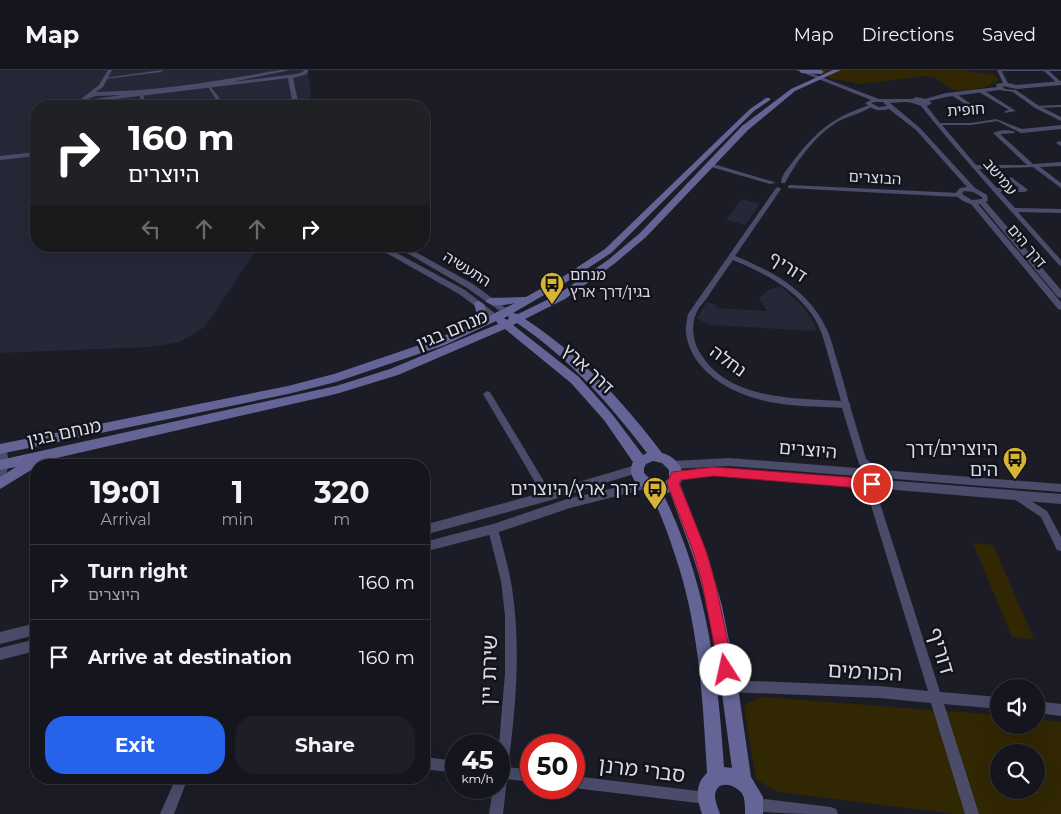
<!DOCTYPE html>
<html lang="en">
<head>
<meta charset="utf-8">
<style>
	:root { --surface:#15151d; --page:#1e1e26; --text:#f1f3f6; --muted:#9d9fa4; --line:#34343b; --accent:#2563eb }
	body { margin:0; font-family:Montserrat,"Noto Sans Hebrew",sans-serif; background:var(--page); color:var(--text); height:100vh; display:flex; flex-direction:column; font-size:19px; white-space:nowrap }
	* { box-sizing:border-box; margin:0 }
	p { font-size:16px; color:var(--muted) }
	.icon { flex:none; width:28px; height:28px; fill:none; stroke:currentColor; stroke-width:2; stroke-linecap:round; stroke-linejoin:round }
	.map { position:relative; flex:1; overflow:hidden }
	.sheet { position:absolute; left:30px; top:389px; width:400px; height:325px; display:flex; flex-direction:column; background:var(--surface); border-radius:20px; box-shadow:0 5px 20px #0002,0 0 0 1px var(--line) }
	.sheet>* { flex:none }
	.hud { position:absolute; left:30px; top:30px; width:400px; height:152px; border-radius:20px; box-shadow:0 5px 20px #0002,0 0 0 1px var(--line); background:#202124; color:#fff; overflow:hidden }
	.tools { position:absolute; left:990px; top:609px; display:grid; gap:10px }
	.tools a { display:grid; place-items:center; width:55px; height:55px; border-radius:50%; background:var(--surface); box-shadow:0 5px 20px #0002,0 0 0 1px var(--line); font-size:25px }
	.speed { position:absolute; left:445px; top:664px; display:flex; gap:10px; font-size:25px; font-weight:700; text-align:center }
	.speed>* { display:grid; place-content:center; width:65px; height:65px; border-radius:50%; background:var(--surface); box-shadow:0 5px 20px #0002,0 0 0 1px var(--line); line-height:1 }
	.speed small { font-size:12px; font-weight:400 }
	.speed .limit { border:8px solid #d22; background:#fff; color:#111 }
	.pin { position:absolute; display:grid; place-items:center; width:42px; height:42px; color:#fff; margin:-21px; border:2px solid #fff; border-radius:50%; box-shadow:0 1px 5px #0007 }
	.me { position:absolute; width:55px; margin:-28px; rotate:350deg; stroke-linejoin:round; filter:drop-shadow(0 0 4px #0008) }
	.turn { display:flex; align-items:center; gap:18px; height:105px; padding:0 15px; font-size:22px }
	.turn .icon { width:65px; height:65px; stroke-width:2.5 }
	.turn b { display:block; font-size:35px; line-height:42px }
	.lanes { display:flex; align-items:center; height:48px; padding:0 15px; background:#0003; justify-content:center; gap:25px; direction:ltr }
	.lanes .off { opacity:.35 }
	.eta { display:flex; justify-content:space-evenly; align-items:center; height:85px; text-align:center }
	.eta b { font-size:30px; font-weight:700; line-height:35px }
	.primary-button { display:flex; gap:10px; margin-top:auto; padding:10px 15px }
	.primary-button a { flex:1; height:58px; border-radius:20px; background:var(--accent); color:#fff; font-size:20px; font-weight:700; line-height:58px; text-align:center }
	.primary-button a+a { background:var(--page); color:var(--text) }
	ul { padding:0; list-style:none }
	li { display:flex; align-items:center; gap:15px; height:75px; padding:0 15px; border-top:1px solid var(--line) }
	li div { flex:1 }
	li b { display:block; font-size:19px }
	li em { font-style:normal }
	header { display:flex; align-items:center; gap:30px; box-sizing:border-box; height:70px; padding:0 25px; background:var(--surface); border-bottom:1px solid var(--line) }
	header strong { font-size:24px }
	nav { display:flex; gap:28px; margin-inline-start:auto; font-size:18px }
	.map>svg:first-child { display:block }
</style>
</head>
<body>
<header>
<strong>Map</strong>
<nav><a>Map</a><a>Directions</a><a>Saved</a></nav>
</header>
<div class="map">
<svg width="1061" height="744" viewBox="0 0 1061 744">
	<rect width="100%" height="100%" fill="#1c1c27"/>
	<g fill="#262737">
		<path d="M 0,0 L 308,0 L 312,36 L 36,36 L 36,176 L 259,176 L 205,257 L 180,272 L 150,277 L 0,283 Z"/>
		<path d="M 742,129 L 760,134 L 745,155 L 726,150 Z"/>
		<path d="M 781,216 L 804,238 L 814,253 L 816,261 L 709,255 L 697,248 L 707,232 L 716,235 L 716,238 L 767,241 L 759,228 L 769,220 Z"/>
	</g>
	<g fill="#312703" fill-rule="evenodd">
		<path d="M 811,0 L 962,0 L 995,5 L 999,10 L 983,18 L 955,21 L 935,8 L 926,6 L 861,14 L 833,9 Z"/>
		<path d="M 973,473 L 993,475 L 1034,569 L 1012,567 Z"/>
		<path d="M 761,627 L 999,645 L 999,655 L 1036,655 L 1036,649 L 1061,652 L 1061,744 L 956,744 L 777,722 L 756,709 L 744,637 L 749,632 ZM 999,682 L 1036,682 L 1036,720 L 999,720 Z"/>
	</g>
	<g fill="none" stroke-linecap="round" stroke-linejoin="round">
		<g fill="#4a4c6a" fill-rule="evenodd">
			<path d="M 163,0 L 161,2 L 105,9 L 103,8 Z"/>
			<path d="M 998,0 L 1061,0 L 1061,1 L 1049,1 L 1061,12 L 1061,14 L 1058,14 L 1044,1 L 1000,1 Z"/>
			<path d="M 210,16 L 221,30 L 202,36 L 196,36 L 216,29 L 208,17 Z"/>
			<path d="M 979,20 L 983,20 L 1016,41 L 1005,43 L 1005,41 L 1009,40 L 979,22 Z"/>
			<path d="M 951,23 L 955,23 L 981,41 L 963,44 L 963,42 L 974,40 L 951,25 Z"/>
			<path d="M 139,24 L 143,25 L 147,36 L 143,36 Z"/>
			<path d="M 921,34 L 925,34 L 940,53 L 971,53 L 996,49 L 1022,59 L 1061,55 L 1061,59 L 1021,63 L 997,51 L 971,55 L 942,55 L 976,95 L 1027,95 L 993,63 C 998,60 1010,59 1015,62 L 1014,63 L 1000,64 L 1033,94 L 1061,92 L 1061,96 L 1040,97 L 1061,113 L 1061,118 L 1033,97 L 979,99 L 997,118 L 1019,118 L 1009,110 L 1008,109 L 1011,107 L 1027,119 L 1028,120 L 1025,122 L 1000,122 L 1015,138 L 1061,139 L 1061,143 L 1018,142 L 1061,190 L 1061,196 L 1059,195 C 1012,142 966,92 921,36 Z"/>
			<path d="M 869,35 L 873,36 C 864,42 852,45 841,50 C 817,63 798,89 785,113 L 781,113 C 781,105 789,97 794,90 C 818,59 833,48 869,35 Z"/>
			<path d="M 1061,35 L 1061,37 L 1037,38 L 1035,37 L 1037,36 Z"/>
			<path d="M 1059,71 L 1061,72 L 1061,76 L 1056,73 Z"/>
			<path d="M 36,82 L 36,86 L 0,90 L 0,86 Z"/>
			<path d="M 710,93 L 774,112 L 775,113 L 770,114 L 708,96 L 707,95 Z"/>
			<path d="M 790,115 L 959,123 L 962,125 L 959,127 L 788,118 L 788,116 Z"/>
			<path d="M 778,117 L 781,119 L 735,186 C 774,202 810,221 828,262 C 831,269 833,277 835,284 C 840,300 845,316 849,333 L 851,335 L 850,336 L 866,389 L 881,400 L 883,403 L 881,406 L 878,407 L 875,406 L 859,394 L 842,338 C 818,336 793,337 770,332 C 734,325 691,303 686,263 C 685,257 687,250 688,244 L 776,118 ZM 733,190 C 769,205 808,225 822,264 C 829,286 834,309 841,331 C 793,328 726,330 699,281 C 693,271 691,255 696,244 C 698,238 703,233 707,228 C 715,215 724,203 733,190 Z"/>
			<path d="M 487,321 L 490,322 L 551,423 L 553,426 L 551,429 L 548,430 L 545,429 L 483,324 Z"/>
			<path d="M 850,408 L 872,423 C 875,417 883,410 890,412 L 892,415 C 888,422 882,422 879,430 L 940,622 L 999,627 L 999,639 L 944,634 L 979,744 L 965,744 L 931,633 L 879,628 L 729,622 L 725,620 L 723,616 L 725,612 L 729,610 L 879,616 L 928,621 L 870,432 L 847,415 L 845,412 L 847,409 Z"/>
			<path d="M 1017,422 L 1047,441 L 1061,467 L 1061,481 L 1057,480 L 1041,447 L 1014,429 L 1012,426 L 1014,423 Z"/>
			<path d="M 493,455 L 496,456 L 498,459 C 503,479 509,498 512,518 C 521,578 516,637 508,697 L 531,700 L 531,712 L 507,709 L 503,744 L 489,744 L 493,718 L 499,718 L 499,675 L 505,603 L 505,546 L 501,511 L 488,459 L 490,456 Z"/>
			<path d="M 1036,631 L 1061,634 L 1061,646 L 1036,643 Z"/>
			<path d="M 424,687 L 456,691 L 456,703 L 424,699 Z"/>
			<path d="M 574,706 L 706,722 L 711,723 L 712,728 L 711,733 L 706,734 L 574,718 L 572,718 L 574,718 Z"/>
			<path d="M 176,708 L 188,708 L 174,744 L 160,744 Z"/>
			<path d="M 755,728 L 831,737 L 836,739 L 838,744 C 814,744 771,744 750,740 L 748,735 L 750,730 Z"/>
		</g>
		<g fill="#4a4c6a" fill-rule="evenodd">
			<path d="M 108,0 L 112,0 L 103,17 L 96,22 C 158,21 219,11 280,0 L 290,0 L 232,12 L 296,4 L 303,2 L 304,0 L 308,0 L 307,4 L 293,8 L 299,36 L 293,36 L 288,8 L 107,30 C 97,32 89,35 80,30 L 99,15 ZM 121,25 L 89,30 L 87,29 L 96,26 Z"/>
			<path d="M 796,0 L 803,0 L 879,29 L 913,29 L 916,27 L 925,29 L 946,23 L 997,17 L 996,14 L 1003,13 L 997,0 L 1001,0 L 1008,13 L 1017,15 L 1061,11 L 1061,15 L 1017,19 L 1002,16 L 1005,19 L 1016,20 L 1039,36 L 1061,47 L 1061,51 L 1035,38 L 1013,22 L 1000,20 L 946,27 L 929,31 L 932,33 C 924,39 920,35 912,33 C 905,31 896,33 890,33 L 920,58 L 975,118 L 987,125 L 988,130 L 986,132 L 1061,220 L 1061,228 L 1058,227 L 980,134 L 978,134 L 1061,232 L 1061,240 L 1058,239 L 971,134 C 964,132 959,129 955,124 L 960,118 L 967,117 L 916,60 L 889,39 C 880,42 872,40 865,33 L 871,30 ZM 875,32 L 883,32 L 887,36 L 879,37 L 871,33 ZM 964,121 L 973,122 L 982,127 L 982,129 L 972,130 L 962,124 Z"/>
			<path d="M 374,176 L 384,176 L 465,220 L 500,247 L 496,250 L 493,249 L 459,224 Z"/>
			<path d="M 395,176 L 405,176 L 473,214 L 511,242 L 510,244 L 504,244 L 467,218 Z"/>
			<path d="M 0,375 L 5,376 C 10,388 9,398 4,409 L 0,410 Z"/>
			<path d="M 729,388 L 1061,414 L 1061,422 L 729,396 L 673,399 L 669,398 L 668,395 L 669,392 L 673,391 Z"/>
			<path d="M 636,395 L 640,396 L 641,399 L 640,402 L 548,431 L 424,465 L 424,455 L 548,421 Z"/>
			<path d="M 700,398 L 730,398 L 1061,424 L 1061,434 L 730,406 L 700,406 L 677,410 L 673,409 L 672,406 L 673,403 Z"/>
			<path d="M 645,411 L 649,412 L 650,415 L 649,418 L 570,438 L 493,464 L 424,482 L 424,472 L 493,454 L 570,428 Z"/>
			<path d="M 36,553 L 36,565 L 0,574 L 0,562 Z"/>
			<path d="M 36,569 L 36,581 L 0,590 L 0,578 Z"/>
		</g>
		<g fill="#646596" fill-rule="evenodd">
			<path d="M 799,0 L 821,0 L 824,2 L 821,4 L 801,3 Z"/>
			<path d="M 833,0 L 841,0 L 795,21 L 748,60 L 646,167 L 614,194 L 565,229 L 525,249 C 580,285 623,331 662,383 C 675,386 688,400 680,414 L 708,486 L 722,536 L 737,610 L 751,707 L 763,727 L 763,744 L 745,744 C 745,739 745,733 744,728 C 741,716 717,707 715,725 C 715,731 718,738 720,744 L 702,744 C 697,729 694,715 707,703 C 703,630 699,555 675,485 C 671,472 656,429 648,422 C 642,416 636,415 632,406 C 630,401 631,396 633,392 L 604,350 L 571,313 L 505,259 L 398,305 L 336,324 L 39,392 L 36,397 L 0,419 L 0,407 L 16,397 L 0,400 L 0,390 L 336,316 L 390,299 L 498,254 L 496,251 L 445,275 L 336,312 L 288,324 L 0,384 L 0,374 L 288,316 L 334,304 L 437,269 L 466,256 L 477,244 L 474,234 L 475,232 L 479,231 L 484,234 L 487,245 L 485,248 L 515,233 C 505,235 493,238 485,231 L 490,228 L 526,227 L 564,206 L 605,179 L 750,39 L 766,28 L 770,28 L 770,30 L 754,41 L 611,183 L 570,210 L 513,243 L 518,244 L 557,225 L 608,190 L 640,163 L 742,56 L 791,19 ZM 508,246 L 509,248 L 507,250 L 504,248 ZM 517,253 C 571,290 608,332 647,383 L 643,385 L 612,344 L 579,307 L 513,255 ZM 653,391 L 662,393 L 669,400 L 669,408 L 664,413 L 654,413 L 644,403 L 644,398 L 646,394 ZM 670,422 C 680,451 692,480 700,509 C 717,571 723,634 732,698 L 724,697 C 718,602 706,510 663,424 Z"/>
		</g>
	</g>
	<path fill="#e11d48" stroke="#92132f" d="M 714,397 L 872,409 L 877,410 L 878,414 L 877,417 L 872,419 L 714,406 L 681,410 L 679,413 L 705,478 L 715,512 L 734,600 L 732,605 L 726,607 L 721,605 L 719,600 L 702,512 L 692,478 L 667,413 L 672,402 Z"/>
	<defs>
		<symbol id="bus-pin" viewBox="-11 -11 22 30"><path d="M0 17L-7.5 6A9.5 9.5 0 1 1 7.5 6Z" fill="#d7b434" stroke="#13131d"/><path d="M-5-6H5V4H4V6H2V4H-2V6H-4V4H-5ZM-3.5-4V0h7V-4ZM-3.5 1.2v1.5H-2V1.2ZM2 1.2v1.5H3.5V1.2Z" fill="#111"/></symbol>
	</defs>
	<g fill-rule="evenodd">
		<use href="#bus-pin" x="538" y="200" width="28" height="38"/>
		<use href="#bus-pin" x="1001" y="375" width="28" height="38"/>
		<use href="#bus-pin" x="641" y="405" width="28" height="38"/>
	</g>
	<g text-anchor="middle" stroke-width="5" stroke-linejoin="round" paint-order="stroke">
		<g font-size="15" fill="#dadbe3" stroke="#13131d">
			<text transform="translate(966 40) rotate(-4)" y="5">חופית</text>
			<text transform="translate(1000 107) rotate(50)" y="5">עמישב</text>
			<text transform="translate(875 108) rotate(3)" y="5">הבוצרים</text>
			<text transform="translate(1027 176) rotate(50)" y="5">דרך הים</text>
			<text transform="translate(467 199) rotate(32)" y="5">התעשיה</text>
		</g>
		<g font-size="15" fill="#dadbe3" stroke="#13131d" text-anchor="start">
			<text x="570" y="210">מנחם<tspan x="570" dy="17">בגין/דרך ארץ</tspan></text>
		</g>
		<g font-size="18" fill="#dadbe3" stroke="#13131d">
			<text transform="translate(788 197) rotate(33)" y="6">דוריף</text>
			<text transform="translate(452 260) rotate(-23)" y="6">מנחם בגין</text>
			<text transform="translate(728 291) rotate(36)" y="6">נחלה</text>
			<text transform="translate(588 299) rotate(43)" y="6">דרך ארץ</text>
			<text transform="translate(64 363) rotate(-12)" y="6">מנחם בגין</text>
			<text transform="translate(808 380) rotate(5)" y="6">היוצרים</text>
		</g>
		<g font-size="18" fill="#dadbe3" stroke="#13131d" text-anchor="end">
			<text x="998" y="385">היוצרים/דרך<tspan x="998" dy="21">הים</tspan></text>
			<text x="638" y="425">דרך ארץ/היוצרים</text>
		</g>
		<g font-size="21" fill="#dadbe3" stroke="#13131d">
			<text transform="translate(941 581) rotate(73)" y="7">דוריף</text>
			<text transform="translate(489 600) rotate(-88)" y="7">שירת יין</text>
			<text transform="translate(865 602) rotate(3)" y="7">הכורמים</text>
			<text transform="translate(642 700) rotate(7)" y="7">סברי מרנן</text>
		</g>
	</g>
</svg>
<div class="tools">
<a><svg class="icon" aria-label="sound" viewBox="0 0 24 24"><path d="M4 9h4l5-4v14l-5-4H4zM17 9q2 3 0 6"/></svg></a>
<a><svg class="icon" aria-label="search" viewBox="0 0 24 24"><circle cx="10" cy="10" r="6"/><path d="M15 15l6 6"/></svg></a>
</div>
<div class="speed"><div>45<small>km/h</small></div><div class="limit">50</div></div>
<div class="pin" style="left:872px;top:414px;background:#d93025"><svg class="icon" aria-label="arrive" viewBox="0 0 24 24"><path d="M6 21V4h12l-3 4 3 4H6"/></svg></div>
<svg class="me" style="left:726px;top:600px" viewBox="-20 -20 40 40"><circle r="19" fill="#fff"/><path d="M0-13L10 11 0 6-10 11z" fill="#e11d48"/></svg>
<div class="hud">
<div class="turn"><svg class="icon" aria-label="right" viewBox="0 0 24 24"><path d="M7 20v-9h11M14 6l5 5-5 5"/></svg><div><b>160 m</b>היוצרים</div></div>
<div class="lanes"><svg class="icon off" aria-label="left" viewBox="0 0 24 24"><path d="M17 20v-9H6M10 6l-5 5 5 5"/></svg><svg class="icon off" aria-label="ahead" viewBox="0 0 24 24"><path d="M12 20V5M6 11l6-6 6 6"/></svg><svg class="icon off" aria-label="ahead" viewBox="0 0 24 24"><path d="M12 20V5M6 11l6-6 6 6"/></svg><svg class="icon" aria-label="right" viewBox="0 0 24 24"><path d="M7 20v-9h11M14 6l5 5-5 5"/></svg></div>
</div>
<section class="sheet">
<div class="eta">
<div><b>19:01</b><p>Arrival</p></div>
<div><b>1</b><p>min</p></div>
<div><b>320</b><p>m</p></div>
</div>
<ul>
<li><svg class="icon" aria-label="right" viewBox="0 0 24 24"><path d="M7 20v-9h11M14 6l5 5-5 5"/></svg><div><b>Turn right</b><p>היוצרים</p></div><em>160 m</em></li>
<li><svg class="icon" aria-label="arrive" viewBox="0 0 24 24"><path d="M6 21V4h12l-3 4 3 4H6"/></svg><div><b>Arrive at destination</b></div><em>160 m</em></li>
</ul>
<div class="primary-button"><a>Exit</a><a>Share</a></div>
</section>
</div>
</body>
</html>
